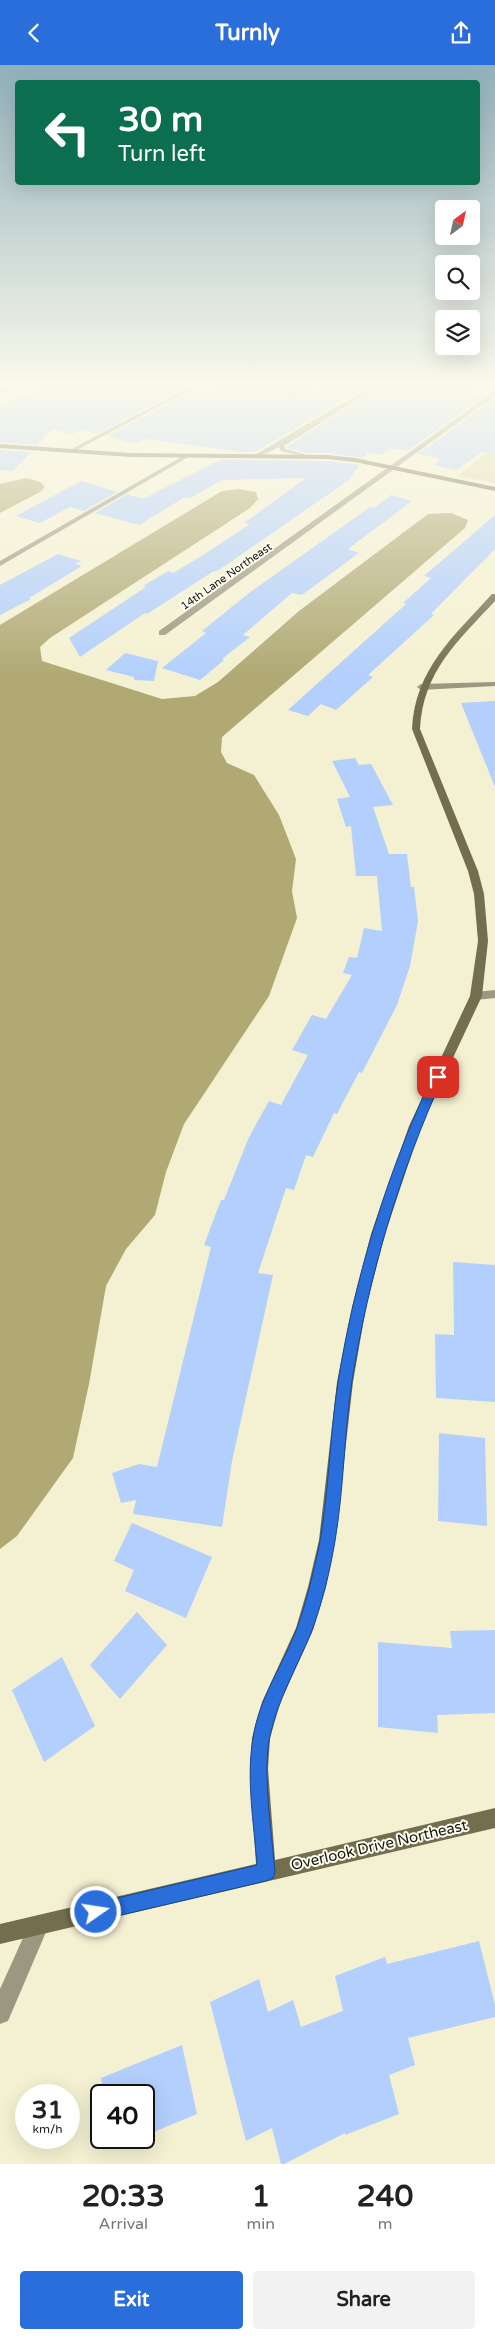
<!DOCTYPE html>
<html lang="en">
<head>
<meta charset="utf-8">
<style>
	:root { --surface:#fff; --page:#f2f2f2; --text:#222; --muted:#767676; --accent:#296edb }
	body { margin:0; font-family:"Varela Round",sans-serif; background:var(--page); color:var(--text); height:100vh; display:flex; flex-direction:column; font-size:19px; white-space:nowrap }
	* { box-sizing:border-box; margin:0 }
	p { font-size:16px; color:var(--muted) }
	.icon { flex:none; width:28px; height:28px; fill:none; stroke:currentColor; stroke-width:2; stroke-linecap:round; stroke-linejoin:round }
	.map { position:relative; height:2099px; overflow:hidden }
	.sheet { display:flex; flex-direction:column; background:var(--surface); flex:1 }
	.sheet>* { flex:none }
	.hud { position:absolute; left:15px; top:15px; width:465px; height:105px; border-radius:5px; box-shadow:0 5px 20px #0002; background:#0b6e4f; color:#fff; overflow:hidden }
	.needle { width:32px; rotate:33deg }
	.buttons { position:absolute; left:435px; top:135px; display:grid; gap:10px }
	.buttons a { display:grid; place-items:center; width:45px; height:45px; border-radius:5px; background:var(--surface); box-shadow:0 5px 20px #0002; font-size:25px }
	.speed { position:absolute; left:15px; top:2019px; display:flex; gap:10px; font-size:25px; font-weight:700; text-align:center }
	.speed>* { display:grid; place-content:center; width:65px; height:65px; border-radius:50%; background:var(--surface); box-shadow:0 5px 20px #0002; line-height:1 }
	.speed small { font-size:12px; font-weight:400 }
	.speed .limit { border:2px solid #111; border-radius:8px; background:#fff; color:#111 }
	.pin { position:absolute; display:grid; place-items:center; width:42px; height:42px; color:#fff; margin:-21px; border-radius:10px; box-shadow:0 2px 8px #0006 }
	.me { position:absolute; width:55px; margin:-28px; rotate:77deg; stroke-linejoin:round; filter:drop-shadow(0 0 4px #0008) }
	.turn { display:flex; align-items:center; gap:18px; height:105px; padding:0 20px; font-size:22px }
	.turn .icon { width:65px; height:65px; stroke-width:2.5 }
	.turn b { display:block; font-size:35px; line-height:42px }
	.eta { display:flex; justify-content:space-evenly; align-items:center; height:85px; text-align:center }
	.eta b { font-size:30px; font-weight:800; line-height:35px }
	.primary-button { display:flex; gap:10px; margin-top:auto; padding:10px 20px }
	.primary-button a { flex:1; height:58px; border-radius:5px; background:var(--accent); color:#fff; font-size:20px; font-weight:800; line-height:58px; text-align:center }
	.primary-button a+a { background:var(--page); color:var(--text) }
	header { display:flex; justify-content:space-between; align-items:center; height:65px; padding:0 20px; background:var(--accent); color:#fff; font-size:22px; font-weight:800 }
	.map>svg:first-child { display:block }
</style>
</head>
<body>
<header><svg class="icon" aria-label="back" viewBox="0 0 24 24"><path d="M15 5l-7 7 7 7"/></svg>Turnly<svg class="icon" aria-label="share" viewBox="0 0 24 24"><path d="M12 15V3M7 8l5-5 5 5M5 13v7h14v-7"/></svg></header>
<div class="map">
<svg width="495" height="2099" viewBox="0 0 495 2099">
	<rect width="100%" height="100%" fill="#f4f1d2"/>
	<path fill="#ded9ad" d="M 495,381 L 495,418 L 458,411 Z"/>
	<g fill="#b0a974">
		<path d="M 266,319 L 316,319 L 239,363 L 201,354 Z"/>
		<path d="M 26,413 L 40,417 L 45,422 L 40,427 L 0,448 L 0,419 Z"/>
		<path d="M 238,424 L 256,427 L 258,434 L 250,443 L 50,573 L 40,582 L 42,596 L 162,634 L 195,631 L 218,617 L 299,546 L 428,449 L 451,448 L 468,455 L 465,463 L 222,672 L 221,687 L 227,698 L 254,710 L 279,750 L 296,794 L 292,826 L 297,853 L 269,931 L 184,1059 L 166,1107 L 155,1150 L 126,1184 L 106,1221 L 89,1319 L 73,1393 L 17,1471 L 0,1484 L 0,560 L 222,426 Z"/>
	</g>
	<g fill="#b2cffd">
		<path d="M 49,319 L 167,319 L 184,323 L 97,369 L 82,365 L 72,369 L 52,364 L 37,380 L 0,377 L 0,341 Z"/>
		<path d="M 223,319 L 243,319 L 300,331 L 323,319 L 371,319 L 255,387 L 234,387 L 236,386 L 146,374 L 135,379 L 107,371 L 194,325 L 206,328 Z"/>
		<path d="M 384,319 L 483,319 L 472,327 L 487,330 L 407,386 L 392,383 L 381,390 L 368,387 L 363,393 L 328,388 L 306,388 L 286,382 Z"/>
		<path d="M 495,333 L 495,389 L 482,387 L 456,405 L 434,400 L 441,394 L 418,389 Z"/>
		<path d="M 0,385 L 31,387 L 13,406 L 0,405 Z"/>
		<path d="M 220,395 L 328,396 L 359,400 L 349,415 L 229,498 L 217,506 L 214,506 L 147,549 L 145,548 L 80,592 L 69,573 L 146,522 L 143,521 L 168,506 L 173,508 L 200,492 L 250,459 L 244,458 L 306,413 L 222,415 L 190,433 L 185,432 L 139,460 L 95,448 L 127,429 L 143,434 Z"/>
		<path d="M 81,416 L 117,427 L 84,446 L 70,442 L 40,458 L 16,451 Z"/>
		<path d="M 391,430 L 412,436 L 348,484 L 359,488 L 302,530 L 292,528 L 243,570 L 250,572 L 222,594 L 224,595 L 200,615 L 162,603 L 206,568 L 202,566 L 249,528 L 370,442 L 374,443 Z"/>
		<path d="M 495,450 L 495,484 L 431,549 L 434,550 L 368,610 L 373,612 L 336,645 L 321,639 L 308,651 L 288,645 L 406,539 L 403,538 L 431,513 L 424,511 Z"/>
		<path d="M 58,489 L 81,496 L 75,499 L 82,501 L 29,533 L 31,534 L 0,550 L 0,520 Z"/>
		<path d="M 125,588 L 158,596 L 154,616 L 134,615 L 134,612 L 106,605 Z"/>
		<path d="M 495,636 L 495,722 L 461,638 Z"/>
		<path d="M 355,693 L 359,700 L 371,699 L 393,740 L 373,742 L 389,789 L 407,789 L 411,822 L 414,822 L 418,856 L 410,901 L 397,940 L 362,1008 L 359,1007 L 337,1049 L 334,1048 L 313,1092 L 306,1090 L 294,1125 L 286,1123 L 258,1208 L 273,1210 L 232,1396 L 222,1462 L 133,1449 L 136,1435 L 121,1438 L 112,1408 L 139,1399 L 157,1402 L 211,1182 L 204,1180 L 221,1135 L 224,1135 L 249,1072 L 269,1036 L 281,1040 L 308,990 L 292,985 L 312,950 L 326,954 L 352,910 L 343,908 L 349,892 L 357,893 L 364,863 L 382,866 L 377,811 L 356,811 L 351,761 L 346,762 L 337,734 L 350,732 L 332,696 Z"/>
		<path d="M 453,1197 L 495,1200 L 495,1337 L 436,1333 L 435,1269 L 454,1270 Z"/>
		<path d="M 439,1368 L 485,1373 L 487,1461 L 438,1456 Z"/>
		<path d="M 132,1458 L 212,1492 L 186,1553 L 125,1526 L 134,1505 L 114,1496 Z"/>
		<path d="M 137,1547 L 167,1580 L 120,1634 L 90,1600 Z"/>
		<path d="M 495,1565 L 495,1648 L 437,1650 L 438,1668 L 378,1662 L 378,1577 L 452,1583 L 450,1566 Z"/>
		<path d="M 62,1592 L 95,1661 L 44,1697 L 12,1625 Z"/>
		<path d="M 479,1876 L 495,1940 L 495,1952 L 408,1973 L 415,2000 L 389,2010 L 399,2049 L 345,2070 L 345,2068 L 284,2099 L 281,2099 L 272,2063 L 246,2076 L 210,1937 L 259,1914 L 268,1947 L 293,1935 L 301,1962 L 343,1946 L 335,1911 L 385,1892 L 387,1899 Z"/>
		<path d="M 182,1980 L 197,2049 L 144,2071 L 144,2030 L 104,2030 L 101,2013 Z"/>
	</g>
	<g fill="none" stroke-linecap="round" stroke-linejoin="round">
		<g fill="#9b9882" fill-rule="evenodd">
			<path d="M 14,319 L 22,319 L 0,329 L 0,325 Z"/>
			<path d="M 195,319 L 202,319 L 71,388 L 66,387 Z"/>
			<path d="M 375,319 L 382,319 L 284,381 L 285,384 L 304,389 L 304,391 L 281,386 L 279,382 L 258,392 L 253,391 Z"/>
			<path d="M 495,326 L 495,331 L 165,570 L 159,570 L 159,566 Z"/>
			<path d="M 185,390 L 190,391 L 0,501 L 0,496 Z"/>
			<path d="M 495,617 L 495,621 L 421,625 L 417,622 L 421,619 Z"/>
			<path d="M 495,925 L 495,933 L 476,935 L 470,931 L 476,927 Z"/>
			<path d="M 39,1850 L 46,1853 L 49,1860 L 8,1956 L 0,1959 L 0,1924 L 32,1853 Z"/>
		</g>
		<g fill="#736f4e" fill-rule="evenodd">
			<path d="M 0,379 L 131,388 L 328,390 L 355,393 L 495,422 L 495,426 L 355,397 L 328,394 L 131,392 L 0,383 Z"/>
			<path d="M 492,529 L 495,529 L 495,536 C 458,576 423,606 420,664 L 478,806 L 484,829 L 488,876 L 482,931 L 421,1061 L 385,1169 L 366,1242 L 353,1317 L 335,1475 L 326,1522 L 313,1565 L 280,1638 L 270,1673 L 268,1704 L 275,1795 L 495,1743 L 495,1763 L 0,1879 L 0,1859 L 256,1799 L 250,1704 L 252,1673 L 262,1637 L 296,1563 L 308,1522 L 319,1475 L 337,1317 L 352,1242 L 371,1169 L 409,1061 L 470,931 L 478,876 L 474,829 L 468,806 L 412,664 C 415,604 454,571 492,529 Z"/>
		</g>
	</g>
	<linearGradient id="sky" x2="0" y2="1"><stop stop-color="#91b0ba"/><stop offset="0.52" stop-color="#faf9eb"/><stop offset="1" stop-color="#faf9eb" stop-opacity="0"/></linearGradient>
	<rect width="495" height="613" fill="url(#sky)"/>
	<path fill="#296edb" stroke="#1b488e" d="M 438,1008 L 443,1012 C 399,1109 369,1210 352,1316 C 344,1369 344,1423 335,1476 C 330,1506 322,1539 311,1568 C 297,1602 278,1634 270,1671 C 262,1707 272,1769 275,1807 L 273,1813 L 266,1816 L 96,1856 L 90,1853 L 87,1847 L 90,1840 L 96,1838 L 257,1800 C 254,1759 246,1714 253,1673 C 259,1633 283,1600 297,1563 C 307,1535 314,1505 320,1476 C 329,1423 330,1369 338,1317 C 355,1211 387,1109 432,1012 Z"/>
	<g text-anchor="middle" stroke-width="4" stroke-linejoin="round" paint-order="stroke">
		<g font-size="11" fill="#18170c" stroke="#fefdf1">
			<text transform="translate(226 511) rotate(-35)" y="4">14th Lane Northeast</text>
		</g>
		<g font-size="15" fill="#18170c" stroke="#fefdf1">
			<text transform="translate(379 1780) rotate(-13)" y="5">Overlook Drive Northeast</text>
		</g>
	</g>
</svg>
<div class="buttons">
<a><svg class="needle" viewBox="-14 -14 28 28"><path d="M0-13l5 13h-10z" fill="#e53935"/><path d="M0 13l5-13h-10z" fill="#767676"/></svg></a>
<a><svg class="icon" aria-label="search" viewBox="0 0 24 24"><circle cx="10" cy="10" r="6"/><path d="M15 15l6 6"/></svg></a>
<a><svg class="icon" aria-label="layers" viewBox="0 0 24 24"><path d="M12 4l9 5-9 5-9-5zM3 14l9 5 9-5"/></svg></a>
</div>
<div class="speed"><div>31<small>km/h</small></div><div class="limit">40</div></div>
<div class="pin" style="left:438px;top:1012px;background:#d93025"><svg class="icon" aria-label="arrive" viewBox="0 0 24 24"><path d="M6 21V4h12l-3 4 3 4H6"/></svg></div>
<svg class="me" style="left:96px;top:1847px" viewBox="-20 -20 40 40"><circle r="17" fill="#296edb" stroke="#fff" stroke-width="3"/><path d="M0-11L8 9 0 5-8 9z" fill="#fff"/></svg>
<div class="hud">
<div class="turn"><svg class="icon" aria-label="left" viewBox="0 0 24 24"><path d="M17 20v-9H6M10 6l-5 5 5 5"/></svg><div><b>30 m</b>Turn left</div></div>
</div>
</div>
<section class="sheet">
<div class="eta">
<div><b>20:33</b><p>Arrival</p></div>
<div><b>1</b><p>min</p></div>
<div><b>240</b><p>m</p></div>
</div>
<div class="primary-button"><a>Exit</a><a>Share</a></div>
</section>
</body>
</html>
